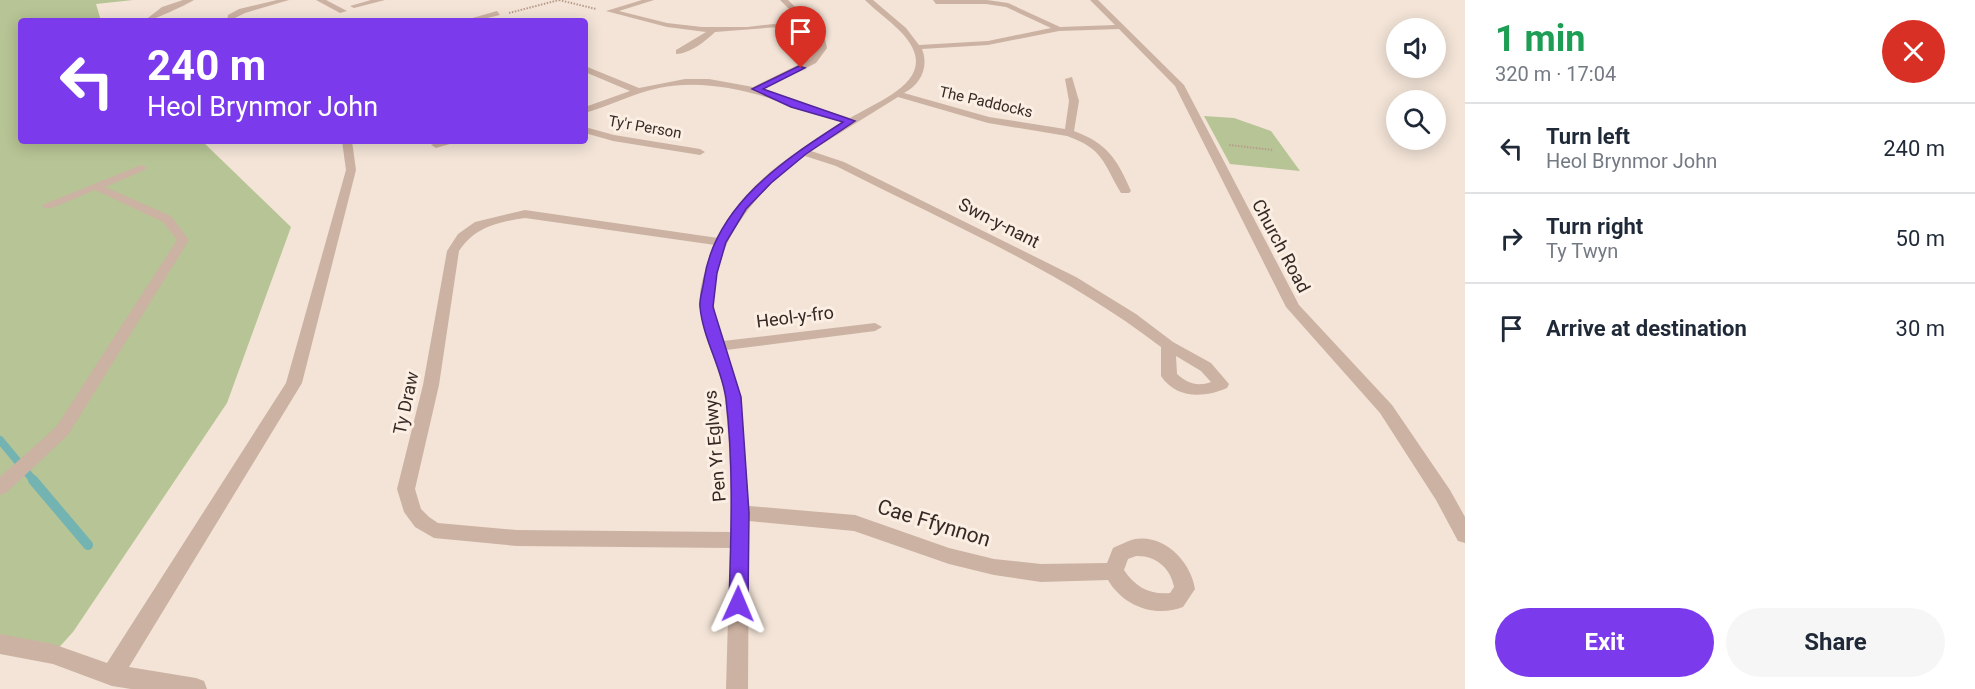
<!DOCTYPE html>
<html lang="en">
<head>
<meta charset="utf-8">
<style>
	:root { --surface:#fff; --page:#f6f6f7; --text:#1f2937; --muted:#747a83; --line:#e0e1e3; --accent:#7c3aed }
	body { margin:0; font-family:Roboto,sans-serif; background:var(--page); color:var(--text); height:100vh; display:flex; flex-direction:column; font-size:22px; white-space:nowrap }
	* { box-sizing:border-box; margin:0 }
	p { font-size:20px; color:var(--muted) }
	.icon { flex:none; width:33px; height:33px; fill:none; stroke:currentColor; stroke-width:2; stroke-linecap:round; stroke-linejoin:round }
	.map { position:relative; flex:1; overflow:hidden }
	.side { display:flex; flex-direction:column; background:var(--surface); width:510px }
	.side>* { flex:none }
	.top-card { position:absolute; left:18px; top:18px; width:570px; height:126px; border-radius:6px; box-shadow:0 3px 15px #0003; background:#7c3aed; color:#fff; overflow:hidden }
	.fabs { position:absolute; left:1386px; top:18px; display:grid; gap:12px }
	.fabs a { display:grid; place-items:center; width:60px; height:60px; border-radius:50%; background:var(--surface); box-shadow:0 3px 15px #0003; font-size:30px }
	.pin { position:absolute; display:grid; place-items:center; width:51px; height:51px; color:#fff; margin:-62px -26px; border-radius:50% 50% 50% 0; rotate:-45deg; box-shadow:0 0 6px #0007 }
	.pin .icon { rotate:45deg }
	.me { position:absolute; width:66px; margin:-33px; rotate:1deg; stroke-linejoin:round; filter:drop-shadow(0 0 4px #0008) }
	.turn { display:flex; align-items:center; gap:21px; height:126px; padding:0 30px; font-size:27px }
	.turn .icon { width:78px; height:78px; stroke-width:2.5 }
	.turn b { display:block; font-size:42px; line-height:51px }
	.round { display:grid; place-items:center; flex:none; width:63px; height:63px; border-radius:32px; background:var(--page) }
	.overview { display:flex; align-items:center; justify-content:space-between; height:102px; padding:0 30px }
	h1 { font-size:36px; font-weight:700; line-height:45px; color:#1e9e55 }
	.cta { display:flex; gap:12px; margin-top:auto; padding:12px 30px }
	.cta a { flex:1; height:69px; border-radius:36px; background:var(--accent); color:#fff; font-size:24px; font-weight:700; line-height:69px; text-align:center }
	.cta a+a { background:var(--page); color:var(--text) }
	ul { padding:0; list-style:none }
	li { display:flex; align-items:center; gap:18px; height:90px; padding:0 30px; border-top:2px solid var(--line) }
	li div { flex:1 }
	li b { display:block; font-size:22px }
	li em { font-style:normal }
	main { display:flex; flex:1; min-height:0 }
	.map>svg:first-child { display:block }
</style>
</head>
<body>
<main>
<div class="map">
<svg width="1465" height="689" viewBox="0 0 1465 689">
	<rect width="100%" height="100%" fill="#f3e4d7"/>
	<g fill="#b7c495">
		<path d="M 0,0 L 133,0 L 96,4 L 101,21 L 21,21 L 21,141 L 202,141 L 291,227 L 227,403 L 73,632 L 53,654 L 0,644 Z"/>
		<path d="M 1204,116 L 1234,118 L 1271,131 L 1300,171 L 1230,164 Z"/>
	</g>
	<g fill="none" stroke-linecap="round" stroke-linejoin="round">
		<path stroke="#73b3b1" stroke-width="8" d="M 0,440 L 34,481"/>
		<path stroke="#73b3b1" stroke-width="10" d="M 33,480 L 88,545"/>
		<g stroke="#b89c8c" stroke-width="2" stroke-dasharray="1.5 1.5" stroke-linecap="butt">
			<path d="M 559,0 L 596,9"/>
			<path d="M 509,13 L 559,0"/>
			<path d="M 1229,145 L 1273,150"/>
		</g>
		<g fill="#ccb2a2" fill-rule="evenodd">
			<path d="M 183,0 L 194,0 C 186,5 152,21 144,21 L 162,7 Z"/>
			<path d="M 277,0 L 289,0 L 245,13 L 235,18 L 235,21 L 227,21 L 228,15 L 239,9 Z"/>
			<path d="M 316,0 L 326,0 L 347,11 L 340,13 Z"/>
			<path d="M 371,0 L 385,0 L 354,8 L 350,6 Z"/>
			<path d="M 642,0 L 654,0 L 619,11 L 667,23 L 702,27 L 747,27 L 801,21 L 780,0 L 788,0 L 824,35 L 827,48 L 816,63 L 762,90 L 850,118 C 884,98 945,77 900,31 C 889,20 876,11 865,0 L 873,0 L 906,28 L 919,45 L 988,41 L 1051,28 L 1006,7 L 986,4 L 936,4 L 933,0 L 987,0 L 1008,3 L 1060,27 L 1115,25 L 1090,0 L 1098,0 L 1184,85 L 1299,305 L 1392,405 L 1450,490 L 1465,517 L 1465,543 L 1458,541 L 1436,500 L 1380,413 L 1286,307 L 1175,86 L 1119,29 L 1059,31 L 988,45 L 922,49 C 929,67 921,84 904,93 L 989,117 L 1065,129 L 1069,101 L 1065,79 L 1072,77 L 1079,101 L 1074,131 C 1108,144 1117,159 1131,191 L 1129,193 L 1121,193 C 1103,163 1104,149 1067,136 L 988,123 L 898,97 L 811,151 L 844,162 L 1076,277 L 1136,314 L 1173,342 L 1211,363 L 1229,384 L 1227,388 C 1204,398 1176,399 1161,376 L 1161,347 C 1062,271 946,222 836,166 L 805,156 C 760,187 709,246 714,305 C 715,317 719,329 723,341 L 875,323 L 882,327 L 875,331 L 726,350 L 741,399 L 749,506 L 855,515 L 949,548 L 994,559 L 1041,564 L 1107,563 L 1113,548 C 1120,545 1127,541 1135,539 C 1165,534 1191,562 1195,589 L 1183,607 C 1155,618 1123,606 1108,580 L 1041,582 L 994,575 L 949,564 L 854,531 L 749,521 L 748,689 L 726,689 L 730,548 L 517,546 L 434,538 L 415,527 L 404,512 L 397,489 L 423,385 L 447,251 L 458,234 L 475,222 L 525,210 L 718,238 C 741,185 796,151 843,122 C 783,104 723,75 659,88 C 634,93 610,106 585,113 L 585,107 L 630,91 L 585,72 L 585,66 L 639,88 L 685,79 L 709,79 L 753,87 L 810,59 L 819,48 L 817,38 L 805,25 L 715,32 C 706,41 689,54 676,54 L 676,50 L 706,32 L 667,27 L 606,11 ZM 525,218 L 715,245 C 708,263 699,282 700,302 C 700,336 721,366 725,399 C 730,443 731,488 730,532 L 517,530 L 438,523 L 429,517 L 421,509 L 415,489 L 439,385 L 459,251 C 475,227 498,222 525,218 ZM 1176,356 L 1201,371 L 1211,382 C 1197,387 1187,383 1177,374 ZM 1136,556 C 1155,555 1171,568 1174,587 L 1170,593 C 1150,595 1135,587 1124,570 L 1128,559 Z"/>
			<path d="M 497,11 L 500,15 L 475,21 L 462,21 Z"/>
			<path d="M 585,127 L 614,135 L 700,149 L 705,152 L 700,155 L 613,141 L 585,133 Z"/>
			<path d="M 342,141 L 352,141 L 356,170 L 302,383 L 129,667 L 196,678 L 204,681 L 207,689 L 131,689 L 112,686 L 53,664 L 0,654 L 0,634 L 53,644 L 107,663 L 286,383 L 346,170 Z"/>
			<path d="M 440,141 L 460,141 L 436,148 L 431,145 Z"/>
			<path d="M 141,165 L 145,166 L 145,170 L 105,187 L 171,216 L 189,240 L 68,435 L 6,493 L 0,495 L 0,477 L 56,427 L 177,240 L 163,222 L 95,190 L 52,208 L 44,208 L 42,205 Z"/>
		</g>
	</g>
	<path fill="#7c3aed" stroke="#51269a" stroke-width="1.5" d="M 799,66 L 805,68 L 763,89 L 855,121 L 806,154 L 771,183 L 746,209 L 726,242 L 717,273 L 713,307 L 741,397 L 749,513 L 748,604 L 745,610 L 738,612 L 731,610 L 729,604 C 731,536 734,467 726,399 C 722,368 703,339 700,307 C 699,299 703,289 704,280 C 715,205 784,160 843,122 L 791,107 L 752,89 Z"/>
	<g text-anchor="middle" stroke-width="6" stroke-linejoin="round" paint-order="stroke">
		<g font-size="15" fill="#362925" stroke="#fbeee3">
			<text transform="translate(986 102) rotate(13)" y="5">The Paddocks</text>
			<text transform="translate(645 127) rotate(10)" y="5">Ty'r Person</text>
		</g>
		<g font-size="18" fill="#362925" stroke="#fbeee3">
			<text transform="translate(999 223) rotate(27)" y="6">Swn-y-nant</text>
			<text transform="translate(1281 246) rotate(62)" y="6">Church Road</text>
			<text transform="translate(795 317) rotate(-7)" y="6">Heol-y-fro</text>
			<text transform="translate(406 403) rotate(-78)" y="6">Ty Draw</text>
			<text transform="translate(715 446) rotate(-95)" y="6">Pen Yr Eglwys</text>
		</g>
		<g font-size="21" fill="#362925" stroke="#fbeee3">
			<text transform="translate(934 523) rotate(17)" y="7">Cae Ffynnon</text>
		</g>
	</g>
</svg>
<div class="fabs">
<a><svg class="icon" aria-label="sound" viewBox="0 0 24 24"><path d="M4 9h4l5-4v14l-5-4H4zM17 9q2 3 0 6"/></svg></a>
<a><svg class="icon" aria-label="search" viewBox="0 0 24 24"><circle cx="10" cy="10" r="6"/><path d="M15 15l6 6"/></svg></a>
</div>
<div class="pin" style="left:801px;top:68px;background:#d93025"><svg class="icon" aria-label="arrive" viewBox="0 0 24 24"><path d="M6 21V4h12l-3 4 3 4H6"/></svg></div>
<svg class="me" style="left:738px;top:604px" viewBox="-20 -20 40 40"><path d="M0-17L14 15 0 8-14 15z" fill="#7c3aed" stroke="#fff" stroke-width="4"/></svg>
<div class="top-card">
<div class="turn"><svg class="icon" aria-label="left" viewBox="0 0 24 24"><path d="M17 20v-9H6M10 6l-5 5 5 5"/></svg><div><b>240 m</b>Heol Brynmor John</div></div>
</div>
</div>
<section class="side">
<div class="overview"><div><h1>1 min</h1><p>320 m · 17:04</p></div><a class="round" style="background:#d93025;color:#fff"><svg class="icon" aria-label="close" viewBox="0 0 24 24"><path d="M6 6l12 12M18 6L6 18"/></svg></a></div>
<ul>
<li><svg class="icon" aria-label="left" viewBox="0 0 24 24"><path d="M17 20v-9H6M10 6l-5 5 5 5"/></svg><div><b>Turn left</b><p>Heol Brynmor John</p></div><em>240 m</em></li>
<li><svg class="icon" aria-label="right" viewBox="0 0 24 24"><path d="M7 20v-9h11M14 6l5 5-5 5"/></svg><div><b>Turn right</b><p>Ty Twyn</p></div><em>50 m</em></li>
<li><svg class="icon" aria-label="arrive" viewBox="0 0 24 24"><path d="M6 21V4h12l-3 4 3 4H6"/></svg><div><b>Arrive at destination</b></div><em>30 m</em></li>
</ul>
<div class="cta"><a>Exit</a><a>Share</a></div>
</section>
</main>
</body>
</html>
